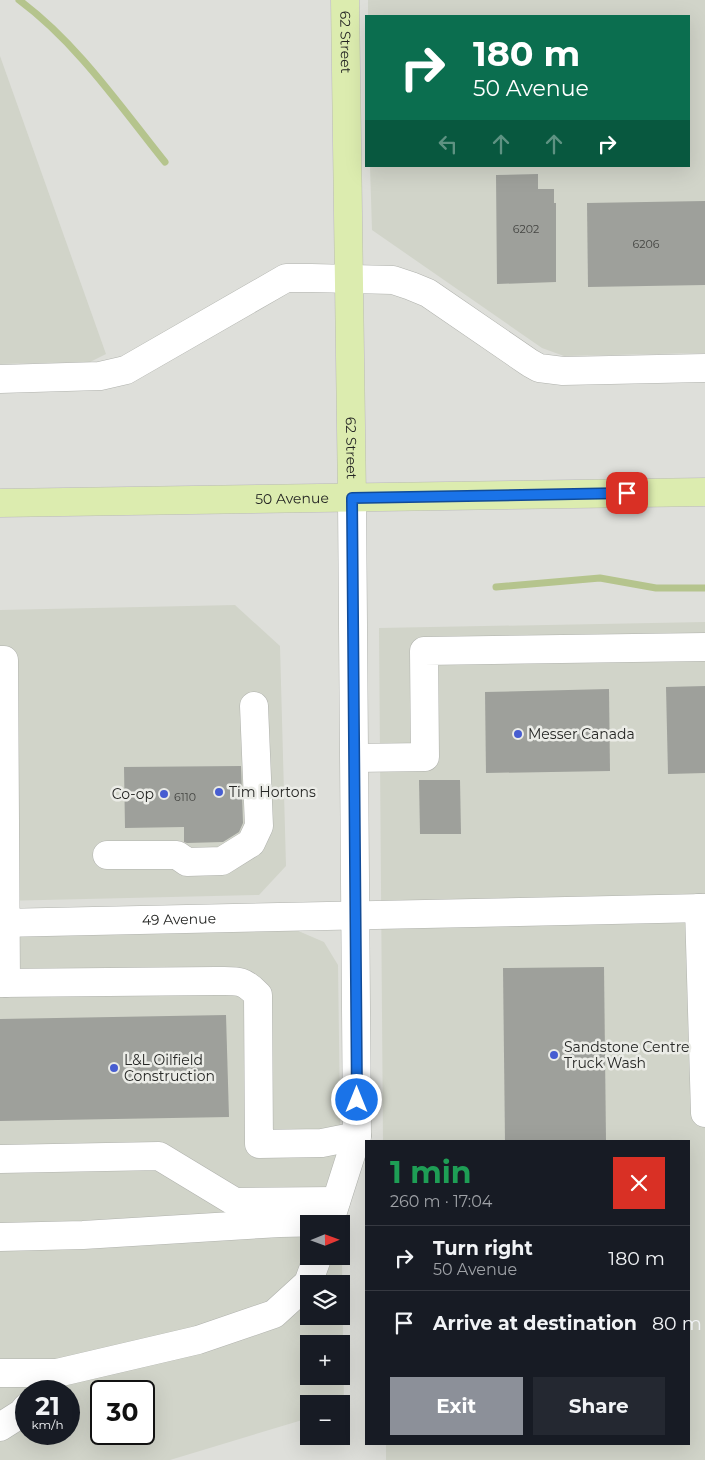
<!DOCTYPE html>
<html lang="en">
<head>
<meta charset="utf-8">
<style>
	:root { --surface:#171b24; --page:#242831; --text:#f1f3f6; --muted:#9ea1a6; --line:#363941; --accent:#8c9099 }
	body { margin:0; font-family:Montserrat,sans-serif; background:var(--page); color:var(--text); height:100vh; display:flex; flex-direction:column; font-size:19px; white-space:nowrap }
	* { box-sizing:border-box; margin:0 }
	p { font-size:16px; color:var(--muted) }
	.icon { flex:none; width:28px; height:28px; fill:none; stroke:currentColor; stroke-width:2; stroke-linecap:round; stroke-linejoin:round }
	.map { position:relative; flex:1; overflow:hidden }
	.panel { position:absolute; left:365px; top:1140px; width:325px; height:305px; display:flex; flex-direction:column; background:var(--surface); border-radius:0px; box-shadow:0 5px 20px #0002 }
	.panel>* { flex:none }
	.guide { position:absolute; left:365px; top:15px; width:325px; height:152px; border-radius:0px; box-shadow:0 5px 20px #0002; background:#0b6e4f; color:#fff; overflow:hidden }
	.needle { width:32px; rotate:89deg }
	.fabs { position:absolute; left:300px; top:1215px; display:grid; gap:10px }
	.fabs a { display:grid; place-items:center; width:50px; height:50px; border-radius:0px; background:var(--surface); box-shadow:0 5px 20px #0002; font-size:25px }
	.speed { position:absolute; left:15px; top:1380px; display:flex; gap:10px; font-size:25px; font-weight:700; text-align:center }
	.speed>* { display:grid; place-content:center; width:65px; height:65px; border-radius:50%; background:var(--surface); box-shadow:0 5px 20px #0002; line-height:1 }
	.speed small { font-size:12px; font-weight:400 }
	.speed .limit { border:2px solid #111; border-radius:8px; background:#fff; color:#111 }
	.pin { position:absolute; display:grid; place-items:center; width:42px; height:42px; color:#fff; margin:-21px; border-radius:10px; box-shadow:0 2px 8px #0006 }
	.me { position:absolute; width:55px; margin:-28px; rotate:0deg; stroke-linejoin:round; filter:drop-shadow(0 0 4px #0008) }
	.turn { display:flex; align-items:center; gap:18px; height:105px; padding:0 25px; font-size:22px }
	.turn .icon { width:65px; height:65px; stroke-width:2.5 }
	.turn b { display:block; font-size:35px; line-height:42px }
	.lanes { display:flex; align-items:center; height:48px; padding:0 25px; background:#0003; justify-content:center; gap:25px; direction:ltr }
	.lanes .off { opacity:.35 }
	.round { display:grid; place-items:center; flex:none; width:52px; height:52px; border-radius:0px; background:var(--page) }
	.summary { display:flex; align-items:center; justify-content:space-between; height:85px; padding:0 25px }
	h1 { font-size:30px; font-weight:700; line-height:38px; color:#1e9e55 }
	.button { display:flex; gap:10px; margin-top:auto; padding:10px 25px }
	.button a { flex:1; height:58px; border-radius:0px; background:var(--accent); color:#fff; font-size:20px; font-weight:700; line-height:58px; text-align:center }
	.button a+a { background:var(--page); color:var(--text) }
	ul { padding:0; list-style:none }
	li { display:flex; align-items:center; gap:15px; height:65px; padding:0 25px; border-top:1px solid var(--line) }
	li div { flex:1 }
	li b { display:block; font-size:19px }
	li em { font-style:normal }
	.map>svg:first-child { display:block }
</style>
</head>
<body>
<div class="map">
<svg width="705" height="1460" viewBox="0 0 705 1460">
	<rect width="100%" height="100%" fill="#dedfda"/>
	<g fill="#d1d4c9" fill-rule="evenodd">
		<path d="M 368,0 L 705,0 L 705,353 L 564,356 L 542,348 L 372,230 L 370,166 L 689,166 L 689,16 L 368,16 Z"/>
		<path d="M 0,56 L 106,354 L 90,362 L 0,364 Z"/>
		<path d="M 235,605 L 280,646 L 286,866 L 259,895 L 0,901 L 0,610 Z"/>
		<path d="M 705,622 L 705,1460 L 386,1460 L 386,1444 L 689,1444 L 689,1141 L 383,1141 L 379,628 Z"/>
		<path d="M 296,930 L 324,942 L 338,965 L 344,1407 L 341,1408 L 341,1404 L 309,1404 L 309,1418 L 170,1460 L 0,1460 L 0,936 ZM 309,1224 L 341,1224 L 341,1256 L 309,1256 ZM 309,1284 L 341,1284 L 341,1316 L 309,1316 ZM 309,1344 L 341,1344 L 341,1376 L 309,1376 ZM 26,1391 L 69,1391 L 69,1434 L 26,1434 ZM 101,1391 L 144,1391 L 144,1434 L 101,1434 Z"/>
	</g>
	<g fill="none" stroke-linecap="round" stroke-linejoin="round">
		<g stroke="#b5c48d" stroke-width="7">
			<path d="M 19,0 C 77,43 120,106 165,162"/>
			<path d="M 496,587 L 600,578 L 656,588 L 705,588"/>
		</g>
	</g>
	<g fill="#9ea09b">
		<path d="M 538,174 L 538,189 L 554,189 L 554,203 L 556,203 L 556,282 L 497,284 L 496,175 Z"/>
		<path d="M 705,201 L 705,285 L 588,287 L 587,203 Z"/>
		<path d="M 705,686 L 705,773 L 668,774 L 666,687 Z"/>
		<path d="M 609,689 L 610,771 L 486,773 L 485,692 Z"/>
		<path d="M 241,766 L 243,823 L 239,832 L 223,842 L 187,843 L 184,842 L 184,827 L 125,828 L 124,767 Z"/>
		<path d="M 419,780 L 460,780 L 461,834 L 420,834 Z"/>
		<path d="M 604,967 L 606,1141 L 505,1141 L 503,968 Z"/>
		<path d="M 226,1015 L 229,1117 L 0,1121 L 0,1019 Z"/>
	</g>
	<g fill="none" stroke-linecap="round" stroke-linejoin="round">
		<defs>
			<g id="minor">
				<path d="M 0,379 L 100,376 L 126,370 L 286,278 L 311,278 L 393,280 L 411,286 L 428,293 L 530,363 L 539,368 L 563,371 L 705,368"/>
				<path d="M 0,660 L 4,660 L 6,983"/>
				<path d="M 355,758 L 425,757 L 424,651 L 705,647"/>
				<path d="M 107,855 L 177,855 L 187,862 L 222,861 L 251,843 L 259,826 L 254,706"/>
				<path d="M 699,908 L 705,1113"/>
				<path id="s1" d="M 0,923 L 705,908"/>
				<path d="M 0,983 L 216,981 C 237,981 243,979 258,995 L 259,1144 L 322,1143 L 357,1136"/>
				<path d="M 0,1159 L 159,1156 L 235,1202 L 336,1201"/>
				<path d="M 329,1224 L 357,1136 L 352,498"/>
				<path d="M 0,1237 L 83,1235 L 280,1223 L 330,1222"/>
				<path d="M 0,1373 L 57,1373 L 198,1340 L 274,1314 L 308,1283 L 318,1256"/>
				<path d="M 0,1427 L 22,1413 L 26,1408"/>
			</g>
			<g id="major">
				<path id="s2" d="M 345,0 L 352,498"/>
				<path id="s3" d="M 0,503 L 705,492"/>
			</g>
		</defs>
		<use href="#minor" stroke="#b0b2ad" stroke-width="29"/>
		<use href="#major" stroke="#babab9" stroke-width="29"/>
		<use href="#minor" stroke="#fff" stroke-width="28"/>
		<use href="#major" stroke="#dcecaf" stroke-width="28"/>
	</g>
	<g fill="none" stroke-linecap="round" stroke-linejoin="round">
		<defs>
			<path id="route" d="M 357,1100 L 352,498 L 627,493"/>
		</defs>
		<use href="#route" stroke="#114b97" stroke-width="12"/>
		<use href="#route" stroke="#1a73e8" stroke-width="9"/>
	</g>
	<g fill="#475dd1" stroke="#ebece7" stroke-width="2">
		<circle cx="518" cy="734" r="5"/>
		<circle cx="219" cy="792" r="5"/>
		<circle cx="164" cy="794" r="5"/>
		<circle cx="554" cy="1055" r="5"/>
		<circle cx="114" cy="1068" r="5"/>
	</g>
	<g text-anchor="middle" stroke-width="5" stroke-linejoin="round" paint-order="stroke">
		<g font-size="11" fill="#444542">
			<text x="526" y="233">6202</text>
			<text x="646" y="248">6206</text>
			<text x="185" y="801">6110</text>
		</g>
		<g font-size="14" fill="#262725" stroke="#ebece7">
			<text dy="5" stroke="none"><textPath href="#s2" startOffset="42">62 Street</textPath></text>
			<text dy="5" stroke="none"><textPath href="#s2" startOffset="448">62 Street</textPath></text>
			<text dy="5" stroke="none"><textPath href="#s3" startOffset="292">50 Avenue</textPath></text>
			<text dy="5" stroke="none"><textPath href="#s1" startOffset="179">49 Avenue</textPath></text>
		</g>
		<g font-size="14" fill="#262725" stroke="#ebece7" text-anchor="start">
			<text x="528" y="739">Messer Canada</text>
			<text x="229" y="797">Tim Hortons</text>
			<text x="154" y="799" text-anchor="end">Co-op</text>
			<text x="564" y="1052">Sandstone Centre<tspan x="564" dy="16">Truck Wash</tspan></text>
			<text x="124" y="1065">L&amp;L Oilfield<tspan x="124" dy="16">Construction</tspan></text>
		</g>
	</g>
</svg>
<div class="fabs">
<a><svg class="needle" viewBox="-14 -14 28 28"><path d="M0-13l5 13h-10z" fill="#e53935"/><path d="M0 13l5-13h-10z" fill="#9ea1a6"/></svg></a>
<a><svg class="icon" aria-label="layers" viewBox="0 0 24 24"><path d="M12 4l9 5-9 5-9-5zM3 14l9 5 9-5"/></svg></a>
<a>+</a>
<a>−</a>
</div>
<div class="speed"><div>21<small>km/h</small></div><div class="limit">30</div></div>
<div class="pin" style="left:627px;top:493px;background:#d93025"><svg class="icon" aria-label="arrive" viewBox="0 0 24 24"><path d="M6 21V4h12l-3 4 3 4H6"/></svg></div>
<svg class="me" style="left:357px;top:1100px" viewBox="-20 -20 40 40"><circle r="17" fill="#1a73e8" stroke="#fff" stroke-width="3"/><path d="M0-11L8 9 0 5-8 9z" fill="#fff"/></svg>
<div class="guide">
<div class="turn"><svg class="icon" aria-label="right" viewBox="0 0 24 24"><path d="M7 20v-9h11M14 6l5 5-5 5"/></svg><div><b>180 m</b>50 Avenue</div></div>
<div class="lanes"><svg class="icon off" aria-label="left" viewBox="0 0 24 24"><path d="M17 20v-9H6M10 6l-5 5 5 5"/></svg><svg class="icon off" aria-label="ahead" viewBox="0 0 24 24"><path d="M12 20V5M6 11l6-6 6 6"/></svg><svg class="icon off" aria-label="ahead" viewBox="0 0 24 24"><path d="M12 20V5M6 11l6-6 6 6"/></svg><svg class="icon" aria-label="right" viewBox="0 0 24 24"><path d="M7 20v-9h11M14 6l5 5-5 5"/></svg></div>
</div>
<section class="panel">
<div class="summary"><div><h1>1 min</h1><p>260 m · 17:04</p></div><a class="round" style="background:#d93025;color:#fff"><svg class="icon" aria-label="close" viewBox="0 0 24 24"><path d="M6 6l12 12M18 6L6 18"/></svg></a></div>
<ul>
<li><svg class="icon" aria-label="right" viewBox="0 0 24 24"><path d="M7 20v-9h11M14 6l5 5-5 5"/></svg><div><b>Turn right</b><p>50 Avenue</p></div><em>180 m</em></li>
<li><svg class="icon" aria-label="arrive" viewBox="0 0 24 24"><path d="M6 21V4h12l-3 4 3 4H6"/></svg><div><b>Arrive at destination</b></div><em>80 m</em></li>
</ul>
<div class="button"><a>Exit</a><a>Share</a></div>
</section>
</div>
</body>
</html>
